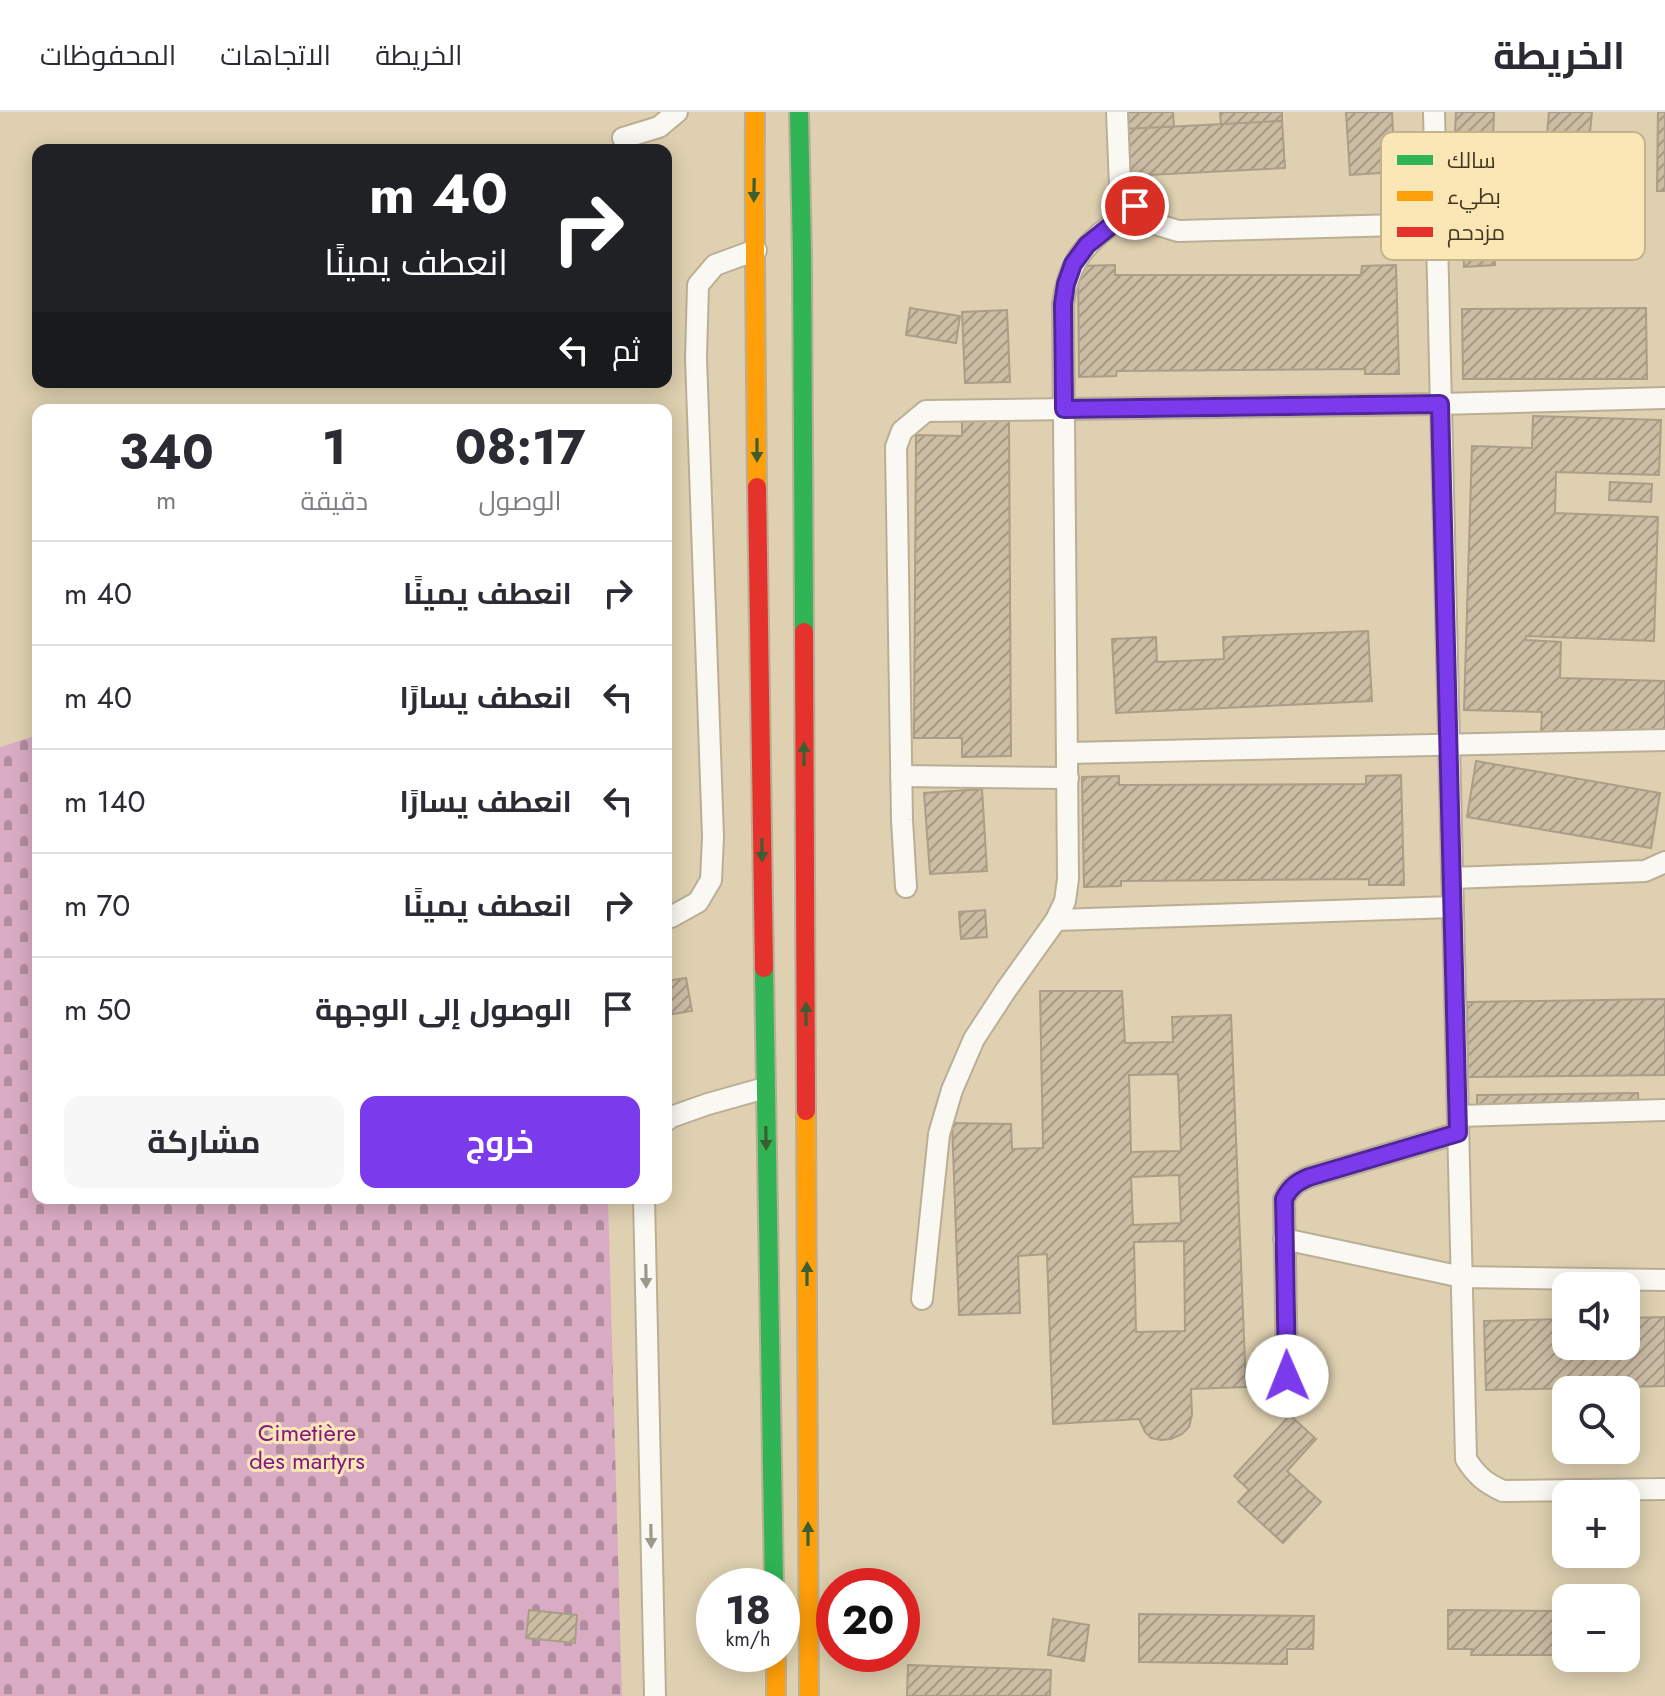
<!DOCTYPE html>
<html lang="ar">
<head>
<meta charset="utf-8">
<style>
	:root { --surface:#fff; --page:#f7f7f7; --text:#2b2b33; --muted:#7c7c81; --line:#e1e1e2; --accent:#7c3aed }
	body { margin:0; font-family:Jost,Cairo,sans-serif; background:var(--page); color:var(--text); direction:rtl; height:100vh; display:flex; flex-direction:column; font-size:30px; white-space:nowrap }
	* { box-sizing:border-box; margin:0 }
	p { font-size:26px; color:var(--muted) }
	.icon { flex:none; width:44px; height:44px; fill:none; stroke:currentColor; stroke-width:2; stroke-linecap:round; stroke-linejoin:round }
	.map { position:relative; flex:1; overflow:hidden; direction:ltr }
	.details { position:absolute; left:32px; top:292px; width:640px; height:800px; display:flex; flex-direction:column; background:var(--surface); border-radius:16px; box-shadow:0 4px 20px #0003; direction:rtl }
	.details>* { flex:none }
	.banner { position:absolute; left:32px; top:32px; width:640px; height:244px; border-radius:16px; box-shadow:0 4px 20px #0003; direction:rtl; background:#202124; color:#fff; overflow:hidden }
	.buttons { position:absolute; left:1552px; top:1160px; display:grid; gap:16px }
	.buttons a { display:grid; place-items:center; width:88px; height:88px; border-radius:16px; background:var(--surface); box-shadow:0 4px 20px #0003; font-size:40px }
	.speed { position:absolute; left:696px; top:1456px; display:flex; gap:16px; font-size:40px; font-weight:700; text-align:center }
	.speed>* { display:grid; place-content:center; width:104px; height:104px; border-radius:50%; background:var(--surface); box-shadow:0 4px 20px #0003; line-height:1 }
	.speed small { font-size:20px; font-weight:400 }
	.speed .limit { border:12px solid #d22; background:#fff; color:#111 }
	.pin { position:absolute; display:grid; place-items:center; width:68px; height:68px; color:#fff; margin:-34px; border:4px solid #fff; border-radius:50%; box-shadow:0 2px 8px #0007 }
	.me { position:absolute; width:88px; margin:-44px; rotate:359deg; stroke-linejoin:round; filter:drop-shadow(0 0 6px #0008) }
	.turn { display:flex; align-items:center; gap:28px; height:168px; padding:0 32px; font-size:36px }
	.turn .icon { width:104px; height:104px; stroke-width:2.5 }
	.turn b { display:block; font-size:56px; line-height:68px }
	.then { display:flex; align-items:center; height:76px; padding:0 32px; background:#0003; gap:16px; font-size:30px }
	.eta { display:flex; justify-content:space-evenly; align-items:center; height:136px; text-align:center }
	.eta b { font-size:48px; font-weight:700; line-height:56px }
	.primary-button { display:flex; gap:16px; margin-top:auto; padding:16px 32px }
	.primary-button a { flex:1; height:92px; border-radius:16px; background:var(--accent); color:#fff; font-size:32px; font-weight:700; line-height:92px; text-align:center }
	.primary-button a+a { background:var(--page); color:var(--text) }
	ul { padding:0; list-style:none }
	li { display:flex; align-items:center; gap:24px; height:104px; padding:0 32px; border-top:2px solid var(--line) }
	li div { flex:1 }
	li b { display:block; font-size:30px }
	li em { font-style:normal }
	header { display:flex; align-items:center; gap:48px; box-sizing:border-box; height:112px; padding:0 40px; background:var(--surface); border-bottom:2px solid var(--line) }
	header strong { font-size:38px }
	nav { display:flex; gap:44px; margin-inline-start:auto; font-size:28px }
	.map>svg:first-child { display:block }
</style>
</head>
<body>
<header>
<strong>الخريطة</strong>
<nav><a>الخريطة</a><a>الاتجاهات</a><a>المحفوظات</a></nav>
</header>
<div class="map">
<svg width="1665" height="1584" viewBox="0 0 1665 1584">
	<defs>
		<pattern id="cemetery-stones" width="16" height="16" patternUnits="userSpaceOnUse" patternTransform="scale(2)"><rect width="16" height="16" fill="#daacc4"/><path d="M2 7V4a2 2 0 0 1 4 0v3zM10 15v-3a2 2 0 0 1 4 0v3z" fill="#b28d9f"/></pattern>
		<pattern id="building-hatch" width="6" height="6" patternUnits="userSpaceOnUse" patternTransform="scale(2)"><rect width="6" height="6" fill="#cbbca4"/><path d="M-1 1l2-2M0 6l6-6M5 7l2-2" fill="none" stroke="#a69a85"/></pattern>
	</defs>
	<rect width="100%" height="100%" fill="#ded0b0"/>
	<path fill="url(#cemetery-stones)" d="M 38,623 L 38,1086 L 608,1086 L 622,1584 L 0,1584 L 0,635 Z"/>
	<g fill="url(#building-hatch)" stroke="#ac9d86" stroke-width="2" fill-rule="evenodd">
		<path d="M 1125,0 L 1173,0 L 1174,15 L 1126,17 Z"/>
		<path d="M 1220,0 L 1282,0 L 1282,9 L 1221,13 Z"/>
		<path d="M 1346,0 L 1392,0 L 1395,60 L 1350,63 Z"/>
		<path d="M 1456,0 L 1494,0 L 1492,61 L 1453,58 Z"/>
		<path d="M 1549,0 L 1592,0 L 1586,60 L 1544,55 Z"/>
		<path d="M 1658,0 L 1665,0 L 1665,79 L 1657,79 Z"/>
		<path d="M 1282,9 L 1285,56 L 1128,64 L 1126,17 Z"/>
		<path d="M 1494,129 L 1495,153 L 1464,155 L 1463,130 Z"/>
		<path d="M 1115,153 L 1115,163 L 1361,163 L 1362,154 L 1396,153 L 1399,262 L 1365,262 L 1365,257 L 1117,259 L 1116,264 L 1079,265 L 1078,154 Z"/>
		<path d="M 910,196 L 960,204 L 956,231 L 906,223 Z"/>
		<path d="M 1646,196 L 1647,267 L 1463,267 L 1462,197 Z"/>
		<path d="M 1007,198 L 1010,270 L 965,271 L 962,200 Z"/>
		<path d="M 1533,304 L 1661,308 L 1659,363 L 1556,360 L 1555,401 L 1658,405 L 1654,529 L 1526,524 L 1526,528 L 1561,530 L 1560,566 L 1665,569 L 1665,625 L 1541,620 L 1542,600 L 1464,598 L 1472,334 L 1532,336 Z"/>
		<path d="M 962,308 L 1009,308 L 1011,644 L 962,645 L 962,626 L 914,626 L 916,323 L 962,324 Z"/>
		<path d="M 1610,370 L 1652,372 L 1651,390 L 1609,388 Z"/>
		<path d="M 1368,519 L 1372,589 L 1116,601 L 1112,527 L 1156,525 L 1157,550 L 1224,547 L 1223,525 Z"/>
		<path d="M 1476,649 L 1660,681 L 1651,736 L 1467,705 Z"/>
		<path d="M 1401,663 L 1404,773 L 1369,773 L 1369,767 L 1121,769 L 1121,774 L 1084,775 L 1082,665 L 1119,664 L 1119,673 L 1366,672 L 1366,664 Z"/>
		<path d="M 982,677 L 987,759 L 930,762 L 924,681 Z"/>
		<path d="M 985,798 L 987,825 L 961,827 L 959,800 Z"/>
		<path d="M 686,866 L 692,899 L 666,903 L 666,869 Z"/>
		<path d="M 1040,879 L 1122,879 L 1125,931 L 1173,930 L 1172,905 L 1231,903 L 1246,1275 L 1191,1277 L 1192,1303 L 1189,1315 L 1182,1322 L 1171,1327 L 1161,1328 L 1151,1326 L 1145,1320 L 1139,1307 L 1053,1312 L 1047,1142 L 1018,1144 L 1020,1201 L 959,1203 L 952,1011 L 1011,1012 L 1012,1037 L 1043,1036 ZM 1178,962 L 1181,1039 L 1131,1040 L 1129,963 ZM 1179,1063 L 1181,1111 L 1133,1113 L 1131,1065 ZM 1184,1129 L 1185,1219 L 1136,1220 L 1134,1130 Z"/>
		<path d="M 1665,887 L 1665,963 L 1468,965 L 1467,890 Z"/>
		<path d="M 1638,981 L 1639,1006 L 1477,1007 L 1477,983 Z"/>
		<path d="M 1665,1205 L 1665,1274 L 1486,1278 L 1484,1209 L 1566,1207 L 1566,1234 L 1626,1234 L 1626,1206 Z"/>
		<path d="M 1290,1303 L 1316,1327 L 1287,1359 L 1321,1390 L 1283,1431 L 1238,1390 L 1249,1378 L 1234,1364 Z"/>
		<path d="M 529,1498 L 577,1503 L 575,1531 L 526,1526 Z"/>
		<path d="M 1448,1498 L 1566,1499 L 1566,1543 L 1471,1543 L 1472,1537 L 1448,1537 Z"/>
		<path d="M 1139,1502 L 1314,1504 L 1313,1537 L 1287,1537 L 1287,1552 L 1139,1550 Z"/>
		<path d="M 1053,1507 L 1089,1513 L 1084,1549 L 1048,1543 Z"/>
		<path d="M 908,1553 L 1051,1558 L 1050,1584 L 907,1584 Z"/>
	</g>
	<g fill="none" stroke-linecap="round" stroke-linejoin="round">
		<defs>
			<g id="lane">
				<path d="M 1117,0 L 1120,74 L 1135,94 L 1152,111 L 1178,119 L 1436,112"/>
				<path d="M 1434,0 L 1466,1347 C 1476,1363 1485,1371 1503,1379 L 1665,1377"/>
				<path d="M 623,26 L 659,15 L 677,0"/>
				<path d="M 1068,641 L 1665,628"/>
				<path d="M 901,664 L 1068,666"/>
				<path d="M 1452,766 L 1645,759 L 1665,750"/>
				<path d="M 906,775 L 902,708 L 896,335 L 902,319 L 926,299 L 1440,292 L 1665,286"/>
				<path d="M 671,805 L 698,790 L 711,768 L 713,725 L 696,246 L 698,173 L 715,153 L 756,138"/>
				<path d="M 1056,808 L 1453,795"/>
				<path d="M 1458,1004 L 1665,998"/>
				<path d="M 666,1009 L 671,1005 L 708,992 L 765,976"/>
				<path d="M 644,1086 L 655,1584"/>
				<path d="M 1284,1127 L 1462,1165 L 1665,1168"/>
				<path d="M 922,1187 L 939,1022 L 952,978 L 974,927 L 1006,878 L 1056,808 L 1065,789 L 1068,767 L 1063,192 C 1070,137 1096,126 1135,94"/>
				<path d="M 1287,1264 L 1284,1087 C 1290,1075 1297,1070 1309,1065 L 1458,1021"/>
			</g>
			<g id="fast">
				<path d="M 799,0 L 802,143 L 804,520"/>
				<path d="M 764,856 L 774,1474"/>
			</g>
			<g id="slow">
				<path d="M 755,0 C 754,125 756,250 757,375"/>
				<path d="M 806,999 L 809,1584"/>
				<path d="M 776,1542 L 776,1584"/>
			</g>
			<g id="jam">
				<path d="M 757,375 L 764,856"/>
				<path d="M 804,520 L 806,999"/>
			</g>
		</defs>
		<use href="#lane" stroke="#baaf95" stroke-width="24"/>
		<use href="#fast" stroke="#baaf95" stroke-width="22"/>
		<use href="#slow" stroke="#baaf95" stroke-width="22"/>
		<use href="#jam" stroke="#baaf95" stroke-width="22"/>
		<use href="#lane" stroke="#faf8f3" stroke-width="20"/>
		<use href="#fast" stroke="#30b455" stroke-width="18"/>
		<use href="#slow" stroke="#ff9f0a" stroke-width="18"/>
		<use href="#jam" stroke="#e5322d" stroke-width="18"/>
	</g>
	<defs><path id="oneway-solid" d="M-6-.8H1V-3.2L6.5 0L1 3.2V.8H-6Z" transform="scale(2)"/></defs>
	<g fill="#3d5e30">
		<use href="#oneway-solid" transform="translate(754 78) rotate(91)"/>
		<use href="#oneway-solid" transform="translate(757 338) rotate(90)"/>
		<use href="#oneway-solid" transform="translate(804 642) rotate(-90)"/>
		<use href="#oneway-solid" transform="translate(762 738) rotate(89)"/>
		<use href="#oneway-solid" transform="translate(806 902) rotate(-90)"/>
		<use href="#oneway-solid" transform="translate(766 1026) rotate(89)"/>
		<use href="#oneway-solid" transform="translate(807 1162) rotate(-90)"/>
		<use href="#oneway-solid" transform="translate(808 1422) rotate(-90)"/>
	</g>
	<g fill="#9e988a">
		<use href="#oneway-solid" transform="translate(646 1164) rotate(89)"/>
		<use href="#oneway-solid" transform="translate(651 1424) rotate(89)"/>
	</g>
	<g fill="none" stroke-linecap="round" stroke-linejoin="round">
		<defs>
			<path id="route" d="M 1135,94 L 1087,133 L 1073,152 L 1066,172 L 1063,192 L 1064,297 L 1440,292 L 1458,1021 L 1309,1065 C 1297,1070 1290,1075 1284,1087 L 1287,1264"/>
		</defs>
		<use href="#route" stroke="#51269a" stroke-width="20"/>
		<use href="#route" stroke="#7c3aed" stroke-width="14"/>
	</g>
	<g text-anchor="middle" stroke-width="6" stroke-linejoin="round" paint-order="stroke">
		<g font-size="24" fill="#831885" stroke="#fbe6b6">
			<text x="307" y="1329">Cimetière<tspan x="307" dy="28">des martyrs</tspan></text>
		</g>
	</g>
	<rect x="1381" y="20" width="264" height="128" rx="12" fill="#fbe6b6" stroke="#c4b289" stroke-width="2"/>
	<rect x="1397" y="43" width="36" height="10" fill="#30b455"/>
	<rect x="1397" y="79" width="36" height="10" fill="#ff9f0a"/>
	<rect x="1397" y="115" width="36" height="10" fill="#e5322d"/>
	<g font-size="22" fill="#433920">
		<text x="1447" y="56">سالك</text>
		<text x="1447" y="92">بطيء</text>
		<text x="1447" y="128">مزدحم</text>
	</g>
</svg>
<div class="buttons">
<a><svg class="icon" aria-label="sound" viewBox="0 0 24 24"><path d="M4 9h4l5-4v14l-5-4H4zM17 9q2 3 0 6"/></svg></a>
<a><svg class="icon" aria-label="search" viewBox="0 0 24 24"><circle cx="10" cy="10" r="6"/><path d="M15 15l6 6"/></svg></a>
<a>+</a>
<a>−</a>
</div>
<div class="speed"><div>18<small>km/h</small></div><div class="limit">20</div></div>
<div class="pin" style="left:1135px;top:94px;background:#d93025"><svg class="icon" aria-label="arrive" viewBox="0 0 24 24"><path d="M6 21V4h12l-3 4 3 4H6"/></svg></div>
<svg class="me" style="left:1287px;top:1264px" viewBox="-20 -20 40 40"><circle r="19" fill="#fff"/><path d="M0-13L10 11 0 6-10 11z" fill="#7c3aed"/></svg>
<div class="banner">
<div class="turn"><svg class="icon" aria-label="right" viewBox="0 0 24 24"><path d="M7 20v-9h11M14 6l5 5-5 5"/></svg><div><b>40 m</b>انعطف يمينًا</div></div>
<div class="then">ثم<svg class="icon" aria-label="left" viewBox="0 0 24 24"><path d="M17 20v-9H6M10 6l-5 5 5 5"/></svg></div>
</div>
<section class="details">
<div class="eta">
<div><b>08:17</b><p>الوصول</p></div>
<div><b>1</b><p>دقيقة</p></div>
<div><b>340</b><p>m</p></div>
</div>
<ul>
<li><svg class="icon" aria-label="right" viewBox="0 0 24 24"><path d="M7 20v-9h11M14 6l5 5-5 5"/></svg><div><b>انعطف يمينًا</b></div><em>40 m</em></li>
<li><svg class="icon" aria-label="left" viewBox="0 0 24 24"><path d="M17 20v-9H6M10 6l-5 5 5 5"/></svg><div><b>انعطف يسارًا</b></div><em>40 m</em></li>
<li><svg class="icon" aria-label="left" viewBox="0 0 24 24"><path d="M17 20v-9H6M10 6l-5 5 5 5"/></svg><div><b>انعطف يسارًا</b></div><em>140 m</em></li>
<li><svg class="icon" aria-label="right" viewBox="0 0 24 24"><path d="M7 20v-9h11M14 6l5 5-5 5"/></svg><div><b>انعطف يمينًا</b></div><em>70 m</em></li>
<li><svg class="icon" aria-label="arrive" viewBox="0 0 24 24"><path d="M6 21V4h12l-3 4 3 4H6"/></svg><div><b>الوصول إلى الوجهة</b></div><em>50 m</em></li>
</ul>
<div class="primary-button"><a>خروج</a><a>مشاركة</a></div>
</section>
</div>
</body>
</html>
